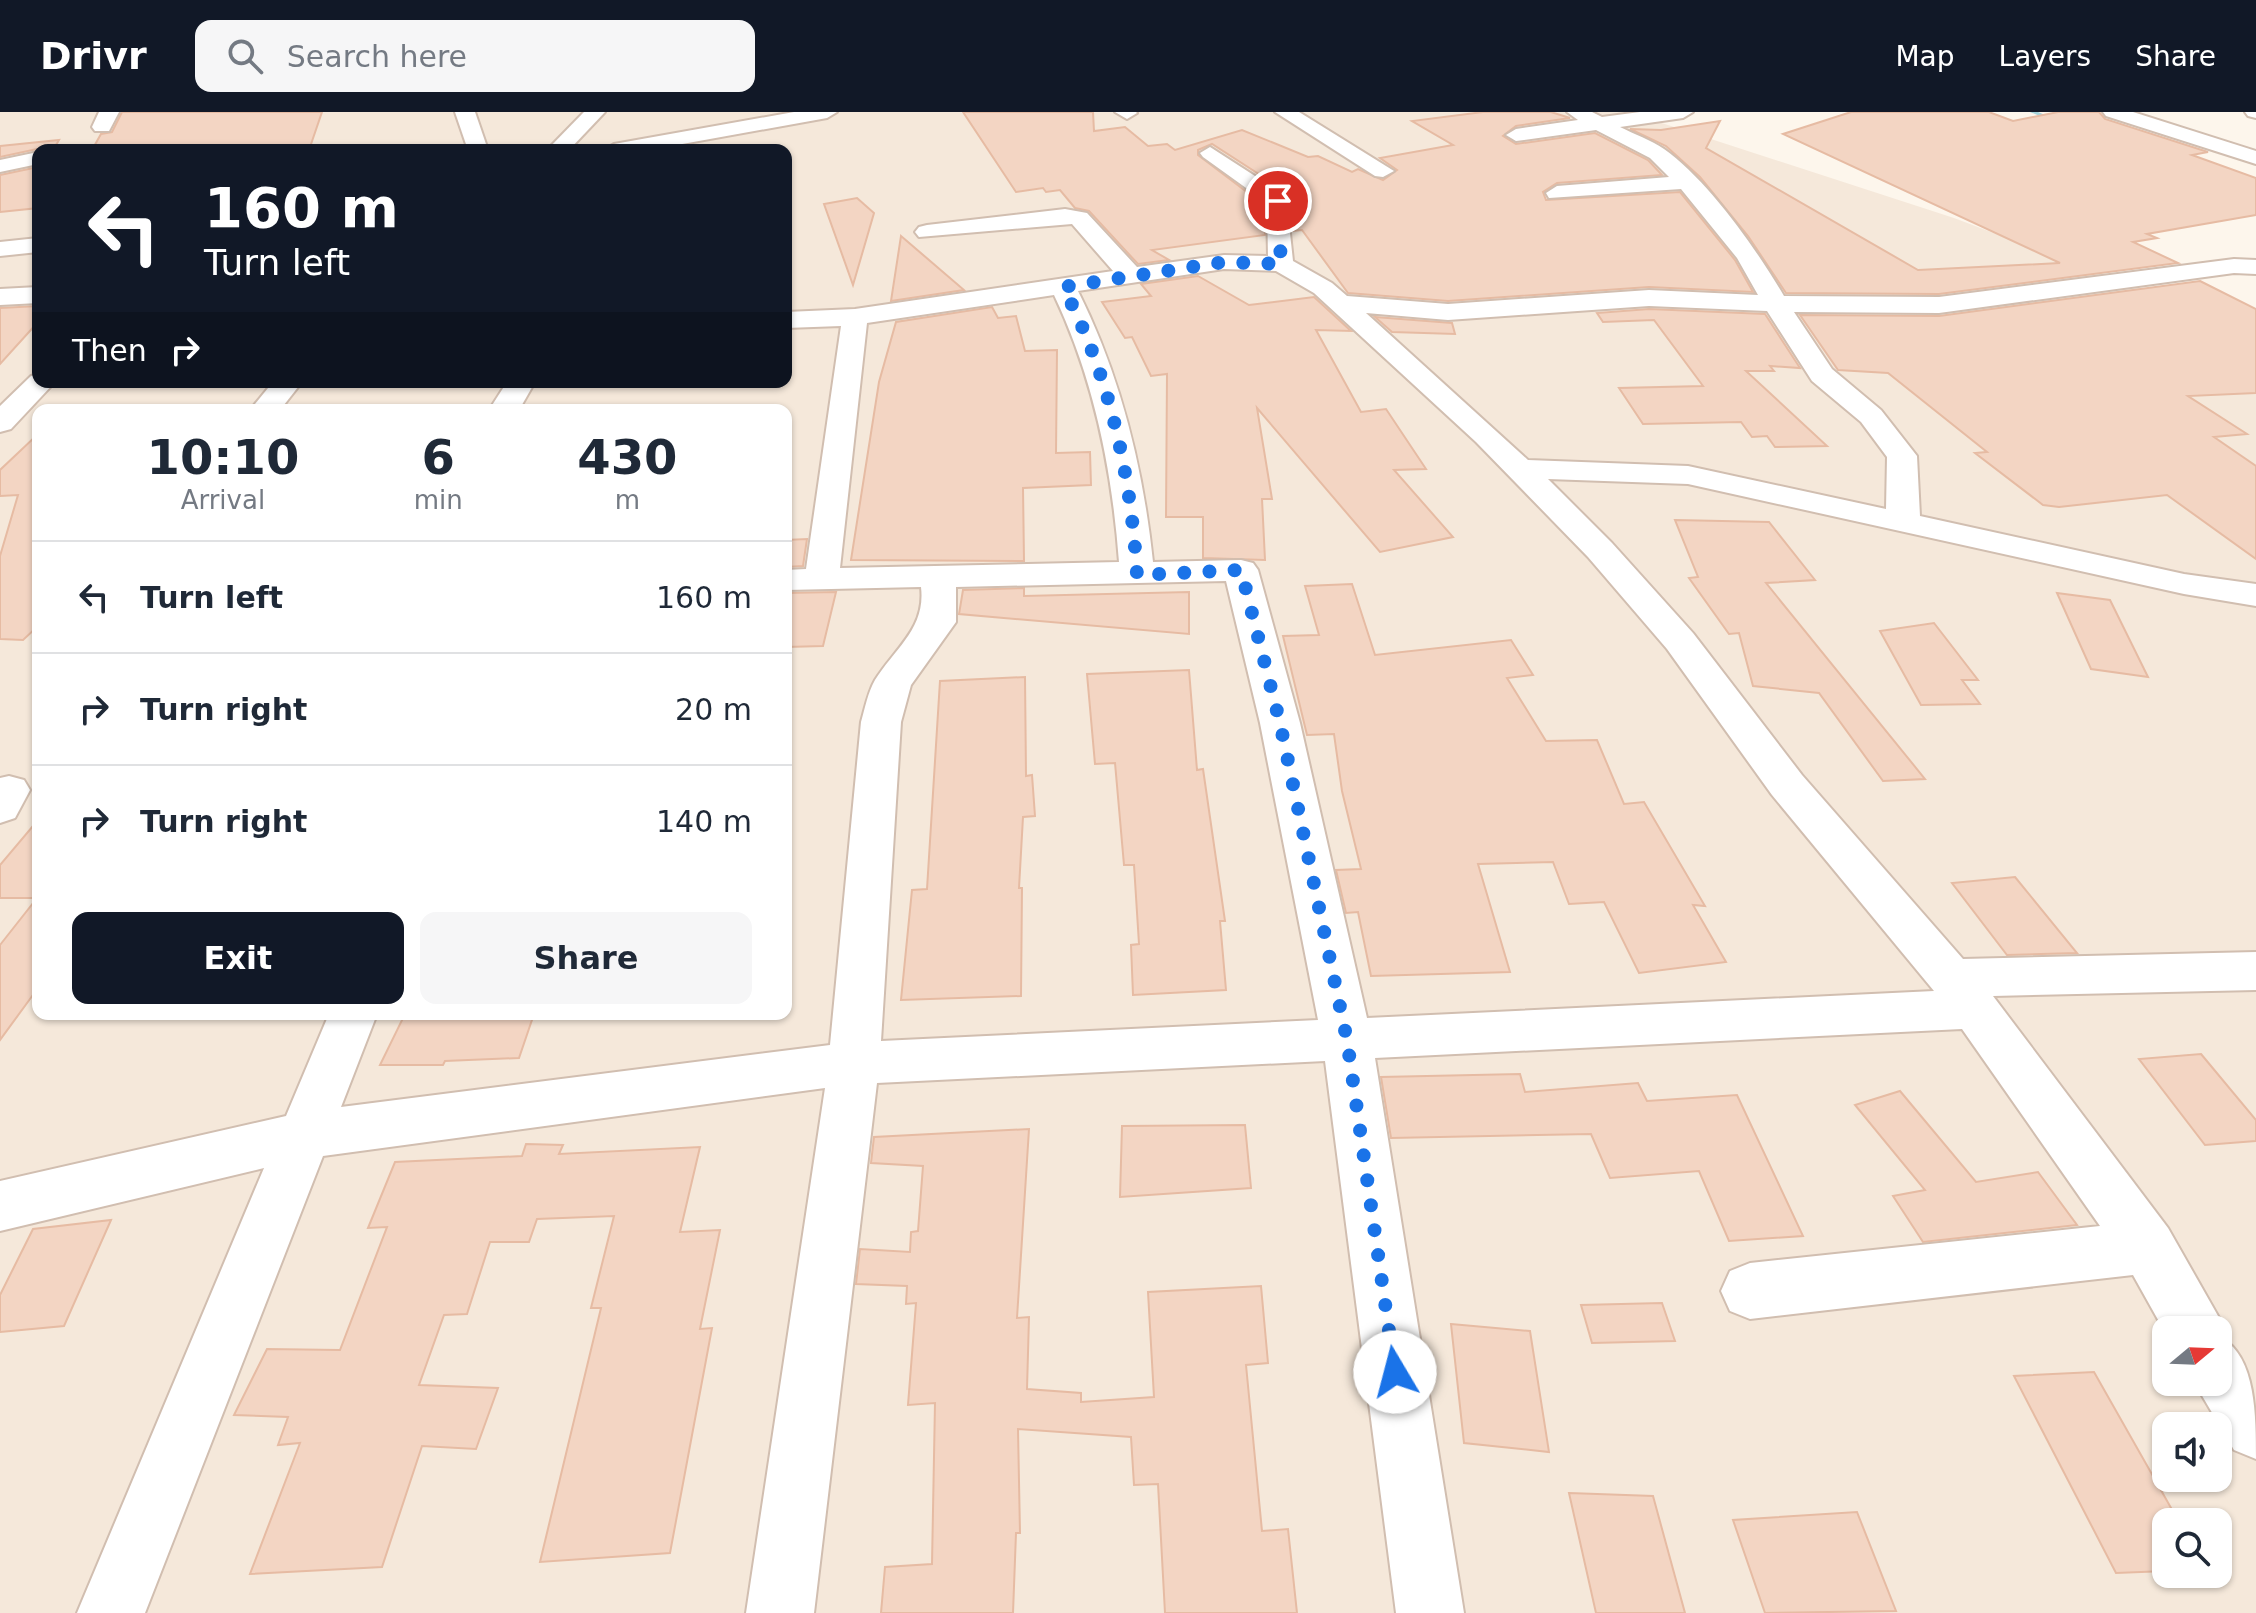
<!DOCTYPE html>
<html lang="en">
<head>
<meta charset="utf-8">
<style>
	:root { --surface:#fff; --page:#f6f6f7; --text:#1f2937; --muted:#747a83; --line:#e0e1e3; --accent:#111827 }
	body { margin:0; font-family:"DejaVu Sans",sans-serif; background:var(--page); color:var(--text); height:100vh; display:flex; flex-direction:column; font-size:30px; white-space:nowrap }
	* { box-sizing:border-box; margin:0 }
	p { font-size:26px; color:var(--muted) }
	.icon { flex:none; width:44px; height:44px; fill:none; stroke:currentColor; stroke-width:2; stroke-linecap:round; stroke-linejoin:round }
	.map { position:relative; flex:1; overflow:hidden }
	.panel { position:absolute; left:32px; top:292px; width:760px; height:616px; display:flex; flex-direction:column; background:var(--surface); border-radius:16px; box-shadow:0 2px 6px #0004 }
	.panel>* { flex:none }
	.banner { position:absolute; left:32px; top:32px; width:760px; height:244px; border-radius:16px; box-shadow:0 2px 6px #0004; background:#111827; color:#fff; overflow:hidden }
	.needle { width:52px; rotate:71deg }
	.controls { position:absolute; left:2152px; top:1204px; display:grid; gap:16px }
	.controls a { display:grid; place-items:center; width:80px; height:80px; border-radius:16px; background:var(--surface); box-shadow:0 2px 6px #0004; font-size:40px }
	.pin { position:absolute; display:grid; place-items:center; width:68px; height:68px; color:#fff; margin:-34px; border:4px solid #fff; border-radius:50%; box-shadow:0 2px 8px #0007 }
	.me { position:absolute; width:88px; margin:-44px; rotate:352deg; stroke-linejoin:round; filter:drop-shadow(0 0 6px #0008) }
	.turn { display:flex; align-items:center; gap:28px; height:168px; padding:0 40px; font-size:36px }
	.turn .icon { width:104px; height:104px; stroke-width:2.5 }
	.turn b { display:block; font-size:56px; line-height:68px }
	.then { display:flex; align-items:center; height:76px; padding:0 40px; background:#0003; gap:16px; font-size:30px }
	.eta { display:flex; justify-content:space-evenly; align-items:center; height:136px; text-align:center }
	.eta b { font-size:48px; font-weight:700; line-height:56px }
	.button { display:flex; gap:16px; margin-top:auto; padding:16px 40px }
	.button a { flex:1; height:92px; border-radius:16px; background:var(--accent); color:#fff; font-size:32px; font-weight:700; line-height:92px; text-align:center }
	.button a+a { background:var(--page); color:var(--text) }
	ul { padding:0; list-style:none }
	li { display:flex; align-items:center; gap:24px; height:112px; padding:0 40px; border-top:2px solid var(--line) }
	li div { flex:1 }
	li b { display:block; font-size:30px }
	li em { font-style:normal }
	header { display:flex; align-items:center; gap:48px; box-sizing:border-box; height:112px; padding:0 40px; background:var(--accent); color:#fff }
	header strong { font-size:38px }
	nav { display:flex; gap:44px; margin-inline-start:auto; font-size:28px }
	.search { width:560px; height:72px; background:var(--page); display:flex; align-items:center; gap:20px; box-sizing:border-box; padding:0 28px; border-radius:16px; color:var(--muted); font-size:30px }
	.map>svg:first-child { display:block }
</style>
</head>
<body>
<header>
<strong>Drivr</strong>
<div class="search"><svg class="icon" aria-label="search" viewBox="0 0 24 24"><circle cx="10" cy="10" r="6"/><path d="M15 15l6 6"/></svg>Search here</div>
<nav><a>Map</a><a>Layers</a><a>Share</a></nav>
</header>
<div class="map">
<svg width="2256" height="1501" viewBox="0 0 2256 1501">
	<rect width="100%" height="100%" fill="#fdf6ec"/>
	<path fill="#f5e8da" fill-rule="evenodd" d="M 0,0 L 1628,0 L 1954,106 L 2256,220 L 2256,1501 L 0,1501 ZM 38,38 L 786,38 L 786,270 L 38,270 ZM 38,298 L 786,298 L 786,902 L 38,902 ZM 2166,1218 L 2218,1218 L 2218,1270 L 2166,1270 ZM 2166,1314 L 2218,1314 L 2218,1366 L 2166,1366 ZM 2166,1410 L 2218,1410 L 2218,1462 L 2166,1462 Z"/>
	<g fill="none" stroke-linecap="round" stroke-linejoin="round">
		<path fill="#a5d3da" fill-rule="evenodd" d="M 2030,0 L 2038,0 L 2059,9 L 2054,10 Z"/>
	</g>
	<g fill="#f3d5c3" stroke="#e6bba3" stroke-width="2">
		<path d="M 122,0 L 322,0 L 309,38 L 92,38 L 101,22 L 112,20 Z"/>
		<path d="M 963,0 L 1093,0 L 1094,19 L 1125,15 L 1148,34 L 1167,32 L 1175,38 L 1242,18 L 1308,45 L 1318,44 L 1352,60 L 1358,57 L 1383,68 L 1397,58 L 1380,46 L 1453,33 L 1412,9 L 1483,0 L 1551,0 L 1570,6 L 1516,14 L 1503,24 L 1516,32 L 1595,21 L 1648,48 L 1662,63 L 1557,71 L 1543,80 L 1546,88 L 1680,80 L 1735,148 L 1753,180 L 1649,175 L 1448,189 L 1348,181 L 1302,118 L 1293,119 L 1288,81 L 1212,32 L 1198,38 L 1198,43 L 1264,93 L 1265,123 L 1152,138 L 1169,148 L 1138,152 L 1089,99 L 1075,96 L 1060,78 L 1046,80 L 1043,76 L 1016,80 Z"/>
		<path d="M 1851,0 L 1989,0 L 2013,9 L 2058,0 L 2099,0 L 2105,7 L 2208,40 L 2192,43 L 2256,66 L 2256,103 L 2147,122 L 2157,126 L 2133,130 L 2178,151 L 1939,182 L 1786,181 L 1748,124 L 1700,65 L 1666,34 L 1630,17 L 1661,18 L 1720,9 L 1706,36 L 1918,158 L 2060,151 L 1783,22 Z"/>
		<path d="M 59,28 L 53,38 L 37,37 L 0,45 L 0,34 Z"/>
		<path d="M 38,55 L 38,96 L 0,100 L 0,63 Z"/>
		<path d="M 857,86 L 874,101 L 853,173 L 824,92 Z"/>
		<path d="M 901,124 L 964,178 L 891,189 Z"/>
		<path d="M 1198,164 L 1249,193 L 1314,185 L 1351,219 L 1316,218 L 1361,300 L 1386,297 L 1426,357 L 1394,358 L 1453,425 L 1380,440 L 1257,296 L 1272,387 L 1262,387 L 1265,448 L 1203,446 L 1203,405 L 1166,405 L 1167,262 L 1151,264 L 1132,225 L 1125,226 L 1102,190 L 1151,184 L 1141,172 Z"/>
		<path d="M 2200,169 L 2256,197 L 2256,281 L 2188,284 L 2247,322 L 2214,325 L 2256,354 L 2256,447 L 2167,383 L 2059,395 L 2043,393 L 1975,341 L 1987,340 L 1888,261 L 1838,258 L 1800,203 L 1939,204 Z"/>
		<path d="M 38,194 L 38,210 L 0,252 L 0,196 Z"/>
		<path d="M 992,195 L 998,206 L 1016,204 L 1025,239 L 1057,238 L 1056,341 L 1090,340 L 1091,373 L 1023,376 L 1024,449 L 851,448 L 879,270 L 896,210 Z"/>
		<path d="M 1649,197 L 1765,202 L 1800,256 L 1770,254 L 1774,259 L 1746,259 L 1827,334 L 1775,335 L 1767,324 L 1752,325 L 1741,310 L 1643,312 L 1619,276 L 1703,274 L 1654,208 L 1603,210 L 1597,201 Z"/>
		<path d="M 1375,205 L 1452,211 L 1455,222 L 1392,220 Z"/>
		<path d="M 38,322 L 38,514 L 23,528 L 0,527 L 0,444 L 18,383 L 0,384 L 0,358 Z"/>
		<path d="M 1675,408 L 1769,410 L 1815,468 L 1766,471 L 1925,667 L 1883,669 L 1819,581 L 1753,574 L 1739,521 L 1729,522 L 1689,466 L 1698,465 Z"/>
		<path d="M 807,427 L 803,454 L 786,455 L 786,428 Z"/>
		<path d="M 1352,472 L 1375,543 L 1511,528 L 1533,563 L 1507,566 L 1546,629 L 1597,628 L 1624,692 L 1644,690 L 1705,794 L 1693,793 L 1726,850 L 1639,861 L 1604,790 L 1569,792 L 1553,750 L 1478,752 L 1510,860 L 1371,864 L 1358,800 L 1346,801 L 1336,758 L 1361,757 L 1342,679 L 1334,622 L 1307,623 L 1283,524 L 1319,523 L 1305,474 Z"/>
		<path d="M 1024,476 L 1024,484 L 1189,480 L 1189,522 L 959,502 L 963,478 Z"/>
		<path d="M 836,480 L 823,534 L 786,535 L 786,481 Z"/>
		<path d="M 2057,481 L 2110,488 L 2148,565 L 2091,557 Z"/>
		<path d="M 1934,511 L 1978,568 L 1962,568 L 1980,592 L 1921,593 L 1880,519 Z"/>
		<path d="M 1189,558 L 1197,658 L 1203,657 L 1225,809 L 1220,809 L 1226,878 L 1133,883 L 1131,833 L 1139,832 L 1134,753 L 1124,753 L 1115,651 L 1095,652 L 1087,562 Z"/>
		<path d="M 1025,565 L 1026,664 L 1032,663 L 1035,704 L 1023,705 L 1019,776 L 1022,776 L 1021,884 L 901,888 L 912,778 L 927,777 L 940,569 Z"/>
		<path d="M 38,708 L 38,876 L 0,928 L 0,833 L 37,786 L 0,786 L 0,753 Z"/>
		<path d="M 2015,765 L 2077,841 L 2007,843 L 1952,771 Z"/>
		<path d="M 405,902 L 534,902 L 519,946 L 445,949 L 443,953 L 380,953 Z"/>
		<path d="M 2201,942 L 2256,1008 L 2256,1029 L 2205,1033 L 2139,947 Z"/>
		<path d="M 1520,962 L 1525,980 L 1638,971 L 1647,989 L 1737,983 L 1803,1124 L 1729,1129 L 1699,1059 L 1610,1066 L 1591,1022 L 1391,1026 L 1381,965 Z"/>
		<path d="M 1900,979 L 1976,1070 L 2038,1060 L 2077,1113 L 1923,1130 L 1893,1084 L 1925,1078 L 1855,993 Z"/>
		<path d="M 1245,1013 L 1251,1076 L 1120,1085 L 1122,1014 Z"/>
		<path d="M 1029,1017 L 1017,1206 L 1029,1205 L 1027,1277 L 1081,1281 L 1081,1290 L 1154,1285 L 1148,1180 L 1261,1174 L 1268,1251 L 1246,1253 L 1262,1419 L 1288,1417 L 1297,1501 L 1165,1501 L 1158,1372 L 1134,1373 L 1131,1325 L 1018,1317 L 1020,1421 L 1016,1421 L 1013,1501 L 881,1501 L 885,1455 L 932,1452 L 935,1291 L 908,1293 L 916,1191 L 906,1192 L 907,1174 L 856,1172 L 860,1137 L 910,1140 L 911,1120 L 918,1119 L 923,1054 L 871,1051 L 874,1025 Z"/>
		<path d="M 526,1032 L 563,1033 L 559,1042 L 700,1035 L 680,1120 L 720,1118 L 700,1217 L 712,1216 L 670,1441 L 540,1450 L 601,1196 L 591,1196 L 614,1104 L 537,1107 L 529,1130 L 490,1130 L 467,1202 L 444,1203 L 419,1273 L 498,1276 L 476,1337 L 422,1334 L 382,1455 L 250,1462 L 300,1331 L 278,1333 L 288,1305 L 234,1303 L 267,1237 L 340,1238 L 387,1115 L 368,1116 L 395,1050 L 522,1044 Z"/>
		<path d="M 111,1108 L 64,1214 L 0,1220 L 0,1183 L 33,1117 Z"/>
		<path d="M 1662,1191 L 1675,1229 L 1592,1231 L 1581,1193 Z"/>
		<path d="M 1451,1212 L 1530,1219 L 1549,1340 L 1464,1331 Z"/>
		<path d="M 2094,1260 L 2179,1410 L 2166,1410 L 2166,1459 L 2116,1461 L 2014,1264 Z"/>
		<path d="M 1569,1381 L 1653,1384 L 1685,1501 L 1596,1501 Z"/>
		<path d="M 1857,1400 L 1896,1499 L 1765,1501 L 1733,1408 Z"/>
	</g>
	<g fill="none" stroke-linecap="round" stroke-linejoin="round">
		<defs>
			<g id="street">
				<path d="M 99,0 L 119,0 L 109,19 L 95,19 L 92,15 Z"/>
				<path d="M 455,0 L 475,0 L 488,38 L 468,38 Z"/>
				<path d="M 584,0 L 605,0 L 569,38 L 547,38 Z"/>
				<path d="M 794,0 L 837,0 L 827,6 L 649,38 L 604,38 L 614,32 Z"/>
				<path d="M 1115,0 L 1136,0 L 1137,1 L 1127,7 Z"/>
				<path d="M 1275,0 L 1299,0 L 1394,59 L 1383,65 L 1375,64 Z"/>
				<path d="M 1567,0 L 1592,0 L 1602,5 L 1640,0 L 1693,0 L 1683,6 L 1620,15 C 1634,22 1651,28 1664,37 C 1708,68 1757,138 1784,184 L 1939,185 L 2234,147 L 2256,148 L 2256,162 L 2234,161 L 1939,201 L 1794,200 L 1832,257 L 1881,298 L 1917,344 L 1920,404 L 2184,462 L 2256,472 L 2256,494 L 2184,482 L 1688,372 L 1548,367 L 1612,431 L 1693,521 L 1802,663 L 1963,847 L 2256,840 L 2256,878 L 1993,884 L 2168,1116 L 2226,1218 L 2222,1226 C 2256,1246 2256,1304 2256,1347 L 2234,1338 L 2194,1270 L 2218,1270 L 2218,1218 L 2166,1218 L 2166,1222 L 2133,1163 L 1750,1207 L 1730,1199 L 1721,1179 L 1730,1159 L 1750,1151 L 2100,1114 L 1962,917 L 1375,946 L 1464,1501 L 1396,1501 L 1325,949 L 877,971 L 814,1501 L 746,1501 L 825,976 L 323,1044 L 145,1501 L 77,1501 L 264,1056 L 0,1119 L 0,1069 L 286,1004 L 329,902 L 377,902 L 341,995 L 830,933 L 861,610 C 865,596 868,580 875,568 C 895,536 926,516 921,475 L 786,478 L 786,458 L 806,457 L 841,214 L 786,216 L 786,200 L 855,197 L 1113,159 L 1072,112 L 919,125 L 915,120 L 919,115 L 927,113 L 1065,97 L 1087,101 L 1137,155 L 1224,143 L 1268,144 L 1267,91 L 1203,45 L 1200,41 L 1210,35 L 1286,84 L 1293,149 L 1332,171 L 1347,184 L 1448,192 L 1649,178 L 1758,183 L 1737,146 L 1681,77 L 1549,86 L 1546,81 L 1557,74 L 1669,65 L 1650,46 L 1596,18 L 1516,29 L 1506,23 L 1516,17 L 1578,8 ZM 1224,157 L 1276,159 L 1314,181 L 1476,330 L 1588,445 L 1667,537 L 1772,683 L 1934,879 L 1367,906 L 1300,611 L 1258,458 L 1253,451 L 1241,448 L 1153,450 C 1143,355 1121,265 1078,179 ZM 1054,183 C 1094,267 1112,357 1119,450 L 840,456 L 867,211 ZM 1649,194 L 1767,199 L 1812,269 L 1861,310 L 1887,345 L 1886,397 L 1688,354 L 1528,348 L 1366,201 L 1448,208 ZM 1226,469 L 1260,611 L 1318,908 L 881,929 L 901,610 L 911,573 L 956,510 L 956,475 Z"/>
				<path d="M 2103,0 L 2133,0 L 2256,39 L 2256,52 L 2106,4 Z"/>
				<path d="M 2245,0 L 2256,0 L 2256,6 L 2248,4 Z"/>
				<path d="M 38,40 L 38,52 L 0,60 L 0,48 Z"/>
				<path d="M 38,126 L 38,140 L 0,144 L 0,130 Z"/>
				<path d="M 38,175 L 38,191 L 0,193 L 0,177 Z"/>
				<path d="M 38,262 L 38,270 L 55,270 L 11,317 L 0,320 L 0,294 L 31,264 Z"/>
				<path d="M 273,270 L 302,270 L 280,298 L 250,298 Z"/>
				<path d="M 507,270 L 535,270 L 519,298 L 489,298 Z"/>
				<path d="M 9,664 L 24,668 L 30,678 L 15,706 L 0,711 L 0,666 Z"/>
			</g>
		</defs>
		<use href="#street" stroke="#d1beb0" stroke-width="4"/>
		<use href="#street" fill="#fff" fill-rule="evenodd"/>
	</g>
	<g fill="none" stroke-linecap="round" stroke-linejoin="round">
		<path stroke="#1a73e8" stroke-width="14" stroke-dasharray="0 25.2" d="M 1278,89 L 1281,152 L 1224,150 L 1063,175 C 1110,263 1131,364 1137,463 L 1241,458 L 1280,611 L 1347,928 L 1395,1260"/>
	</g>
</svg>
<div class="controls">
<a><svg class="needle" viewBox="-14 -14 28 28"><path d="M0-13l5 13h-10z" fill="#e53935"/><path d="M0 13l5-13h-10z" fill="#747a83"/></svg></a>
<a><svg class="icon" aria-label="sound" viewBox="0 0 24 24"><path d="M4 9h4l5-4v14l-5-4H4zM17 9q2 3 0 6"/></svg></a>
<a><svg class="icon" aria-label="search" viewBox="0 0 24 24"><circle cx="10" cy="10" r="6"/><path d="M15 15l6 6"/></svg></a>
</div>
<div class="pin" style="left:1278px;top:89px;background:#d93025"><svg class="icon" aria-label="arrive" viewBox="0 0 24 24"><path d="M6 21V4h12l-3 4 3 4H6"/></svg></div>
<svg class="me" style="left:1395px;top:1260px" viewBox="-20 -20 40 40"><circle r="19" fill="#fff"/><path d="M0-13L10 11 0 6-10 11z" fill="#1a73e8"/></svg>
<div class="banner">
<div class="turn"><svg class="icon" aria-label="left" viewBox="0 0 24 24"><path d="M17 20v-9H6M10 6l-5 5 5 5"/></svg><div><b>160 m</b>Turn left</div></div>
<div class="then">Then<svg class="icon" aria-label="right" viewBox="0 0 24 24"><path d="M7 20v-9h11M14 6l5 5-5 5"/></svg></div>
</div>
<section class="panel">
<div class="eta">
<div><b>10:10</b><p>Arrival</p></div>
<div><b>6</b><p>min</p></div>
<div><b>430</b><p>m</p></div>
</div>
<ul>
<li><svg class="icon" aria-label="left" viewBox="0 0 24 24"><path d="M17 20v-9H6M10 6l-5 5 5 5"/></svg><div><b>Turn left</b></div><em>160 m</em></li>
<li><svg class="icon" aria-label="right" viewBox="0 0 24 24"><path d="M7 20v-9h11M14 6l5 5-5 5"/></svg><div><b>Turn right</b></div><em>20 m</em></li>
<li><svg class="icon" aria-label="right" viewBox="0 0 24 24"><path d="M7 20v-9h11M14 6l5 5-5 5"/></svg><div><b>Turn right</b></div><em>140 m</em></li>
</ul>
<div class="button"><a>Exit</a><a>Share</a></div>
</section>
</div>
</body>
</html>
